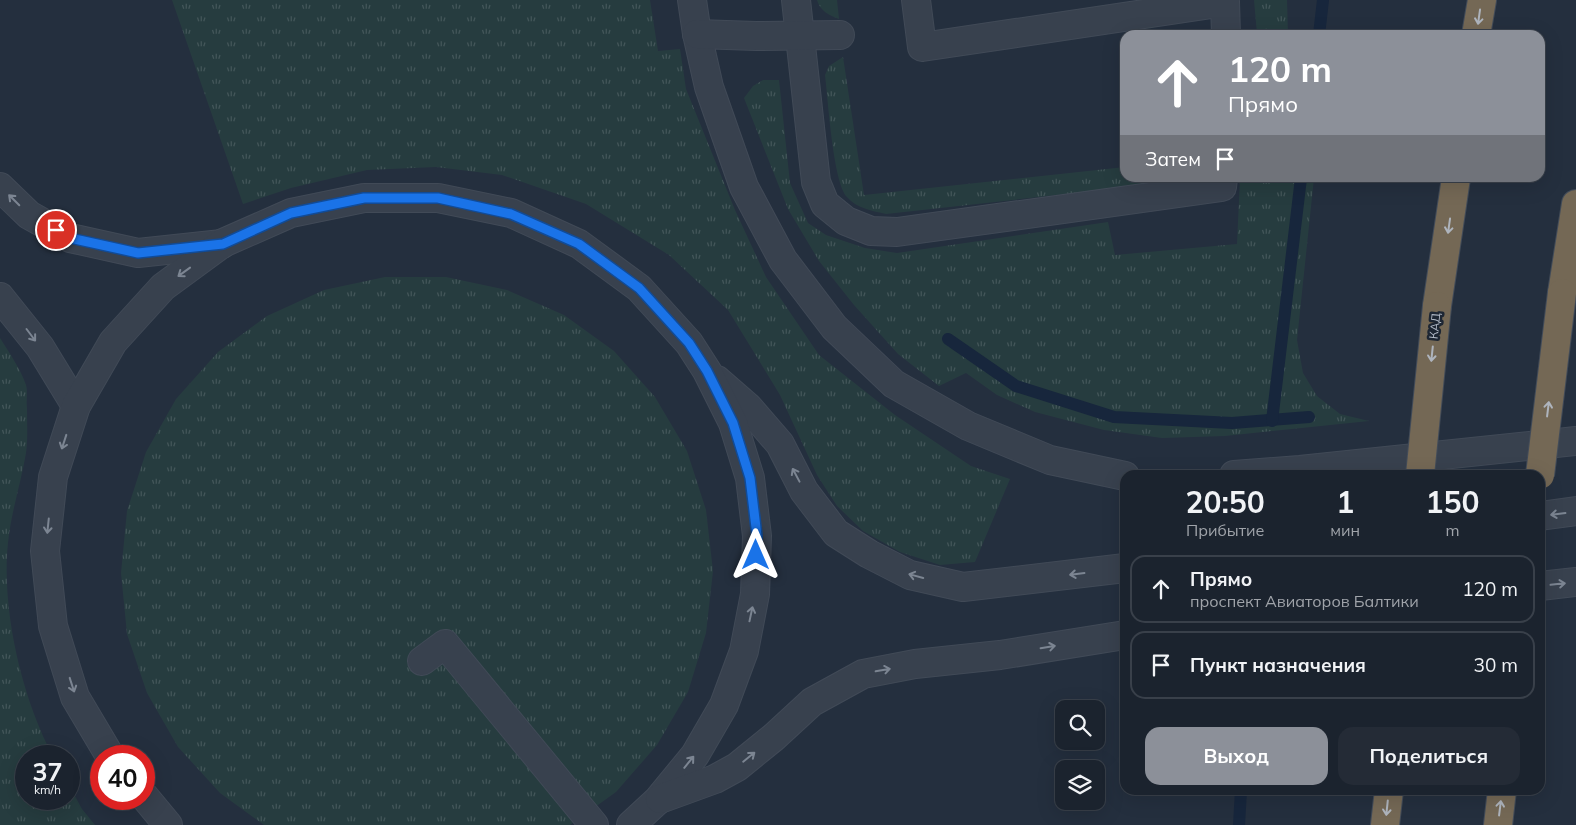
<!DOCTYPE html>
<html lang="ru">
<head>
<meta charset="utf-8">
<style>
	:root { --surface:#1b232e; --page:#242b36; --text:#f1f3f6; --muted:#a0a4aa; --line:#39404a; --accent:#8c9099 }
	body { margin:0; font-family:Mulish,sans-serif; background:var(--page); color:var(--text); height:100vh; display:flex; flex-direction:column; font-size:19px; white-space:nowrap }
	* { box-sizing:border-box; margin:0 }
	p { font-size:16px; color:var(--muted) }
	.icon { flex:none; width:28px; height:28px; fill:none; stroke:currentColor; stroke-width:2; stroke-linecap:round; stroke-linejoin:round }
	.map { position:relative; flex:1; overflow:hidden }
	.drawer { position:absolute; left:1120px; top:470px; width:425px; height:325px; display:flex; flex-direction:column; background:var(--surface); border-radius:15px; box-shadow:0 5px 20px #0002,0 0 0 1px var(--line) }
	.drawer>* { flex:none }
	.banner { position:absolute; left:1120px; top:30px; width:425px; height:152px; border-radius:15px; box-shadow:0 5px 20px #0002,0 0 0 1px var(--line); background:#8c9099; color:#fff; overflow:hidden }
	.tools { position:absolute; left:1055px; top:700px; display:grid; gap:10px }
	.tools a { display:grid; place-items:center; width:50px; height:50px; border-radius:10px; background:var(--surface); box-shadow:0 5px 20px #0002,0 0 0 1px var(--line); font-size:25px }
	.speed { position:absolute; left:15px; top:745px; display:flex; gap:10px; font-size:25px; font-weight:700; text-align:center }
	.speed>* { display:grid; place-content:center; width:65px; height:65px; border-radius:50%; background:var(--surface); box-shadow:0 5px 20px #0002,0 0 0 1px var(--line); line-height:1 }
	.speed small { font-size:12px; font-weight:400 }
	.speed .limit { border:8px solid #d22; background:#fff; color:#111 }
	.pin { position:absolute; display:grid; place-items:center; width:42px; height:42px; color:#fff; margin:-21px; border:2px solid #fff; border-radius:50%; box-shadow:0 1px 5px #0007 }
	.me { position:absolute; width:55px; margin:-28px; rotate:0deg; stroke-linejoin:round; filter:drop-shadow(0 0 4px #0008) }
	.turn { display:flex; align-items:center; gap:18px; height:105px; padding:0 25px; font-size:22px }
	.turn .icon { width:65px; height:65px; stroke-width:2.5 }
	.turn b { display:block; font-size:35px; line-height:42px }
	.then { display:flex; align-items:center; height:48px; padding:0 25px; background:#0003; gap:10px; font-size:19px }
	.eta { display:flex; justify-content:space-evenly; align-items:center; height:85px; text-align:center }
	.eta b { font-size:30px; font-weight:700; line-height:35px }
	.cta { display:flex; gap:10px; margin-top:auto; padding:10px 25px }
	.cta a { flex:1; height:58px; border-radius:15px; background:var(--accent); color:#fff; font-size:20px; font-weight:700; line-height:58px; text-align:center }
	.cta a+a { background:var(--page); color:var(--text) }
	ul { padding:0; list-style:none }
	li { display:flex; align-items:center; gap:15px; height:68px; margin:0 10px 8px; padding:0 15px; border:2px solid var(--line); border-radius:15px }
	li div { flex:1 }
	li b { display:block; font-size:19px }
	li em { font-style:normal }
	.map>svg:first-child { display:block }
</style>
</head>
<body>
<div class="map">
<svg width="1576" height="825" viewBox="0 0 1576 825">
	<defs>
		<pattern id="grass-tufts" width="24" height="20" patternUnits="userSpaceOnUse" patternTransform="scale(1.25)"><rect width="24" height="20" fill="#263c3f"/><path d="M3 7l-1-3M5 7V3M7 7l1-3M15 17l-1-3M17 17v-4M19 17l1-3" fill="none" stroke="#435659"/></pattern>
	</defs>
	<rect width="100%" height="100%" fill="#242f3e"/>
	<g fill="url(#grass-tufts)">
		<path d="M 172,0 L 650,0 L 658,51 L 680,49 L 686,89 L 735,210 L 766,277 L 819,355 L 895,415 L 971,466 L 1010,479 L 975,562 L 940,565 L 900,552 L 863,531 L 837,506 L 817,475 L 780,395 L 728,310 L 669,255 L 586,204 L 502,175 L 436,167 L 367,170 L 291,188 L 243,204 Z"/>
		<path d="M 817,0 L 837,0 L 839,19 C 829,15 820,11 817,0 Z"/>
		<path d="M 1254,0 L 1287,0 L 1288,35 L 1254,35 L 1257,34 Z"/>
		<path d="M 843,57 L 864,195 L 1125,167 L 1125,178 L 1193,178 L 1175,182 L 886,214 C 873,211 856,208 847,197 C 833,182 828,99 825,75 L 829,66 Z"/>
		<path d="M 763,80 L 779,80 L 790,183 L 808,223 L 826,235 L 865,248 L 897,253 L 1108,222 L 1115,255 L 1237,244 L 1240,178 L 1314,178 L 1297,340 L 1303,373 L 1317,396 L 1340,414 L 1369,421 L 1225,436 L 1162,438 L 1104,430 L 1035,412 L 997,395 L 966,373 L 939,386 L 898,354 L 854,305 L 819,261 L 788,209 L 744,98 L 753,86 Z"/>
		<path d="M 385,277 L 446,277 L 507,290 L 564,315 L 614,351 L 655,397 L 687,451 L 706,510 L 713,571 L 706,633 L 688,692 L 657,745 L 616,792 L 570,825 L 264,825 L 220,793 L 178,747 L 147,693 L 127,634 L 121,573 L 127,511 L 146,452 L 176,399 L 218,352 L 267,316 L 324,290 Z"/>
		<path d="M 0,338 C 9,352 21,370 26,385 C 28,392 26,401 27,408 C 27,423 28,439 26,453 C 21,483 11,512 8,543 C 1,609 22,699 53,756 L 26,756 L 26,799 L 69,799 L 69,785 L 82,809 L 95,825 L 0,825 Z"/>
	</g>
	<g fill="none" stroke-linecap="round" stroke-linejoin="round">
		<g stroke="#17263c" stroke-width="12">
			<path d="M 1319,35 L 1323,0"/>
			<path d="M 948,339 L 1016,386 L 1114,417 L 1232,423 L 1309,417"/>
			<path d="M 1272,421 L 1301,178"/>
			<path d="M 1239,825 L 1241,790"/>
		</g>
		<defs>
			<g id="minor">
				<path d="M 692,0 L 697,34 L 709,87 L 744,187 L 783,260 L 834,327 L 894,384 L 968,426 L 1050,460 L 1125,476"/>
				<path d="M 796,0 L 816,182 L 825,204 L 846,221 L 871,231 L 897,232 L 1222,187 L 1223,178"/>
				<path d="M 916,0 L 922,47 L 1225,2 L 1226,35"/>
				<path d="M 697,34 L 756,36 L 840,35"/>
				<path d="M 0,187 L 29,215 L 70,238 L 138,253 L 222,244"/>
				<path d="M 0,297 L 40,347 L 76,406"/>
				<path d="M 717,380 L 748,407 L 780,444 L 804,491 L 836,533 L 869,554 L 910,575 L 963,587 L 1125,568"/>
				<path d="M 1234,475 L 1300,470 L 1576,441"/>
				<path d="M 1540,516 L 1576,511"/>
				<path d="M 1540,586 L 1576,582"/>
				<path d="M 422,661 L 445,644 L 594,825"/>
				<path d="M 110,756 L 75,697 L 53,626 L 45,551 L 53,477 L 76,406 L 113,342 L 163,287 L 223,243 L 291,213 L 364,198 L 438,198 L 511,213 L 579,244 L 639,288 L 689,343 L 707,371 L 733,423 L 750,478 L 757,536 L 755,594 L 744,651 L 724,705 L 695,755 L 658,800 L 631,825"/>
				<path d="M 144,796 L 168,825"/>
				<path d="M 660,799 L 715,779 L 737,767 L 774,737 L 812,702 L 863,674 L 915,664 L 1000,655 L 1125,635"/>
			</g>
			<g id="highway">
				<path d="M 1476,35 L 1482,0"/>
				<path d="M 1562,293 L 1576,204"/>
				<path d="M 1437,306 L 1456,178"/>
				<path d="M 1385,825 L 1389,790"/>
				<path d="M 1498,825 L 1502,790"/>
			</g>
		</defs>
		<use href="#minor" stroke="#414a57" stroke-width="30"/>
		<use href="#highway" stroke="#434c59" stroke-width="30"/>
		<use href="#minor" stroke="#38414e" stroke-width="28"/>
		<use href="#highway" stroke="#746855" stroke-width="28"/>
		<defs>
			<g id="highway-bridge">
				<path d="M 1420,475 L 1437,306"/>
				<path d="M 1540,475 L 1562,293"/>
			</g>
		</defs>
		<use href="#highway-bridge" stroke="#434c59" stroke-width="30" stroke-linecap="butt"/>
		<use href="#highway-bridge" stroke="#746855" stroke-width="28"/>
	</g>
	<defs><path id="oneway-shaft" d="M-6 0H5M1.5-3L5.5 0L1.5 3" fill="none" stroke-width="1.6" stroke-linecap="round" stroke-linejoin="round" transform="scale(1.25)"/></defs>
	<g stroke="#aeb4bd">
		<use href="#oneway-shaft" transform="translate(1479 17) rotate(98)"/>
		<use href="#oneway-shaft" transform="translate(1449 226) rotate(98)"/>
		<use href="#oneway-shaft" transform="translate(1432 354) rotate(96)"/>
		<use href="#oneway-shaft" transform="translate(1548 409) rotate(-83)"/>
		<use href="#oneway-shaft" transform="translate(1387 808) rotate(96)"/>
		<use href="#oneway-shaft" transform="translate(1500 808) rotate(-83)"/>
	</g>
	<g stroke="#7c8592">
		<use href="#oneway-shaft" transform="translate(14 200) rotate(-135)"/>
		<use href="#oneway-shaft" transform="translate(184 272) rotate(144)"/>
		<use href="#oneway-shaft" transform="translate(31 335) rotate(53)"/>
		<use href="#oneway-shaft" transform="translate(64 442) rotate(108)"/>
		<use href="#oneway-shaft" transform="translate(796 475) rotate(-118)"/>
		<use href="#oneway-shaft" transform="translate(1558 514) rotate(173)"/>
		<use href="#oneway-shaft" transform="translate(48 526) rotate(96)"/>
		<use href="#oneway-shaft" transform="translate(1077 574) rotate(173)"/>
		<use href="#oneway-shaft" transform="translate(916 576) rotate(-165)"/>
		<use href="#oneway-shaft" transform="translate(1558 584) rotate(-6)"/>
		<use href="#oneway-shaft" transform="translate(751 614) rotate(-78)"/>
		<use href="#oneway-shaft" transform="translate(1048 647) rotate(-9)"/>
		<use href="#oneway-shaft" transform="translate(883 670) rotate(-10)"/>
		<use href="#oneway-shaft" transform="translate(72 685) rotate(72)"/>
		<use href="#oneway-shaft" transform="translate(749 757) rotate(-39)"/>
		<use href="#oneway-shaft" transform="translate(689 762) rotate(-51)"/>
	</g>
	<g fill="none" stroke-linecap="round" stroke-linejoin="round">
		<defs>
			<path id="route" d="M 56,230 L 70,238 L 138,253 L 223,244 L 291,213 L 364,198 L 438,198 L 511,214 L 579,244 L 639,288 L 689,343 L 707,371 L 733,423 L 750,478 L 757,536 L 756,555"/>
		</defs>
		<use href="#route" stroke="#114b97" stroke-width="12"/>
		<use href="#route" stroke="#1a73e8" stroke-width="9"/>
	</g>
	<g text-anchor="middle" stroke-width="5" stroke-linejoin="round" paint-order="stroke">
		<g font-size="12" fill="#b4bcc9" stroke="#1d2633">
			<text transform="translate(1435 326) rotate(-84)" y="4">КАД</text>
		</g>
	</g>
</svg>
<div class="tools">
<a><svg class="icon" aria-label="search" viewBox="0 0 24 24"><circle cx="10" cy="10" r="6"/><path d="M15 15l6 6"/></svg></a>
<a><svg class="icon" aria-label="layers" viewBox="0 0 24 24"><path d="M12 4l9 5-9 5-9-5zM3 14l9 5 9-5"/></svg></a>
</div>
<div class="speed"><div>37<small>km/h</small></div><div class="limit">40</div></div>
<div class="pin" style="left:56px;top:230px;background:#d93025"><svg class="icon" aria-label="arrive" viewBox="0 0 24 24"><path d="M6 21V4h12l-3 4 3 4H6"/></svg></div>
<svg class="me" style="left:756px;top:555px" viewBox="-20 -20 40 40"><path d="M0-17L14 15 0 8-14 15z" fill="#1a73e8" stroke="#fff" stroke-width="4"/></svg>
<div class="banner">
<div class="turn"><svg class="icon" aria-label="ahead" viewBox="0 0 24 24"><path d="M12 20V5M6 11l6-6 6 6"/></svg><div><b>120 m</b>Прямо</div></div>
<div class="then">Затем<svg class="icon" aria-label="arrive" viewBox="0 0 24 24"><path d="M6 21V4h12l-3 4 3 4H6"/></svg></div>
</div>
<section class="drawer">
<div class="eta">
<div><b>20:50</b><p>Прибытие</p></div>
<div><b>1</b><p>мин</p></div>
<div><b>150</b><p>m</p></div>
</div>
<ul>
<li><svg class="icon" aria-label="ahead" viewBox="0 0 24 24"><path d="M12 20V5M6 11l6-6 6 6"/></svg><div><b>Прямо</b><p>проспект Авиаторов Балтики</p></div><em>120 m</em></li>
<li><svg class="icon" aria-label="arrive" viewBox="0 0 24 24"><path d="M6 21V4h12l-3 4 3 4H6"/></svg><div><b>Пункт назначения</b></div><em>30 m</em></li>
</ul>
<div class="cta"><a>Выход</a><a>Поделиться</a></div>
</section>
</div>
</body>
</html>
